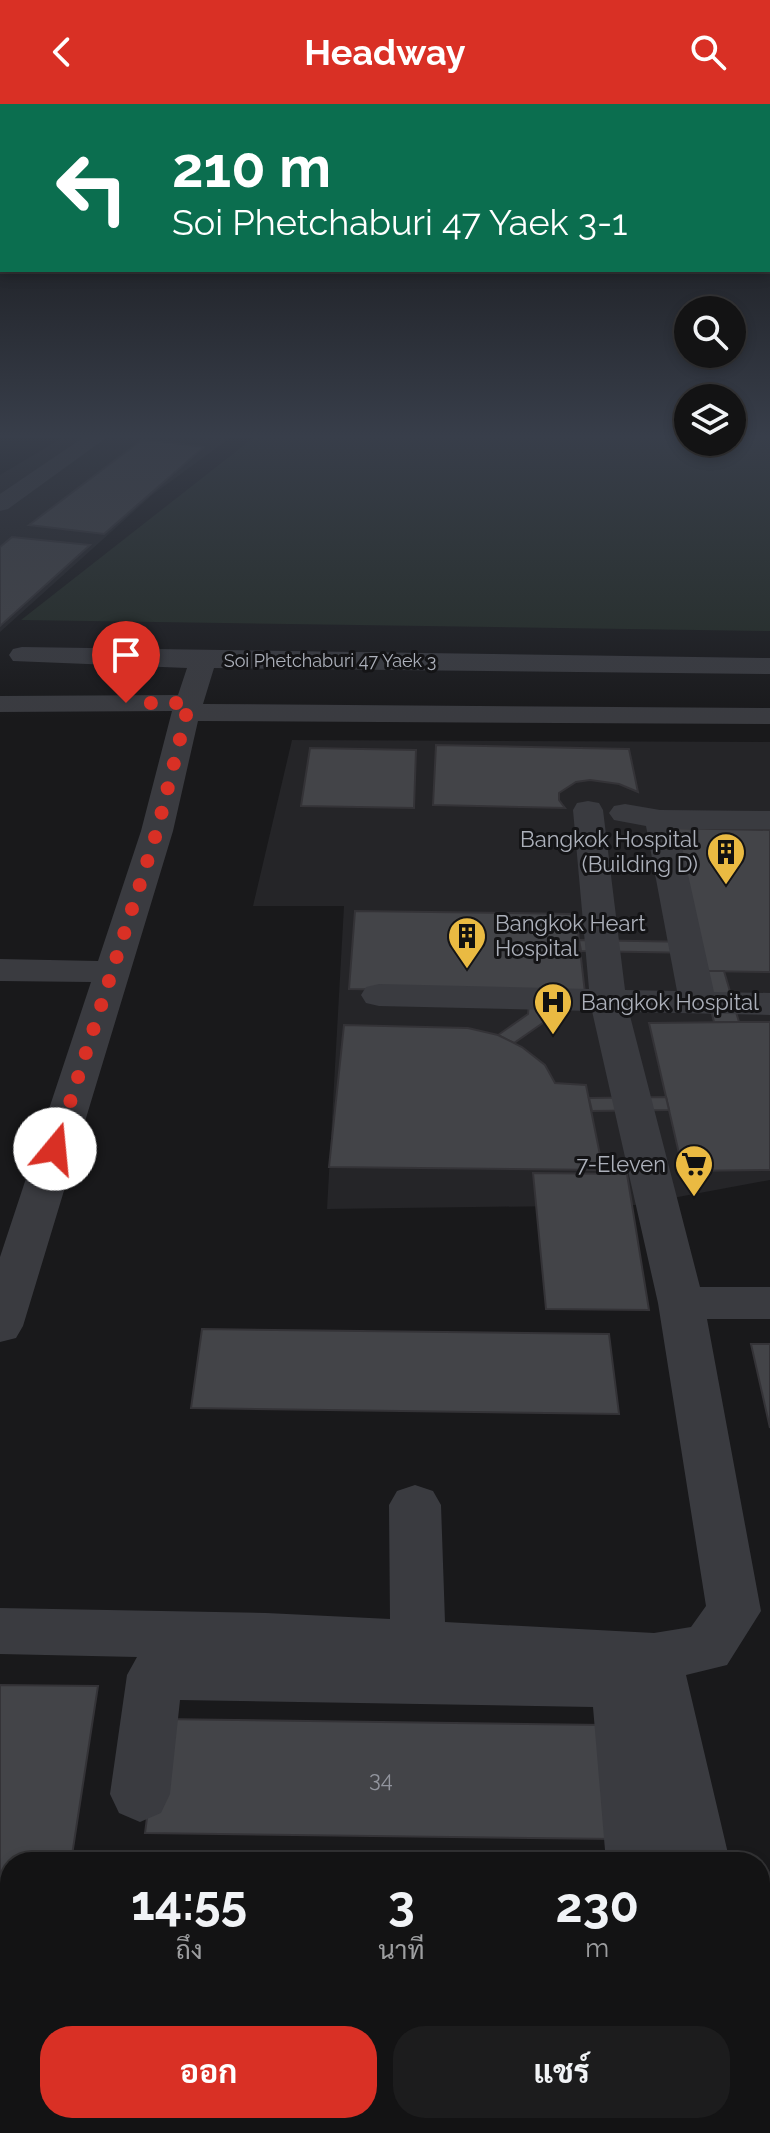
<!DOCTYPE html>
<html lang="th">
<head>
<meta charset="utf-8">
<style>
	:root { --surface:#131314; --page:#1c1c1d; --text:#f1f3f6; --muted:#9d9ea0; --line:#323234; --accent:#d93025 }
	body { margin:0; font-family:Raleway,Sarabun,sans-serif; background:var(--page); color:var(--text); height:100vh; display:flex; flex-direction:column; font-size:30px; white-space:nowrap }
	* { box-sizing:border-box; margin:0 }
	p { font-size:26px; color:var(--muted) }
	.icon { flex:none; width:44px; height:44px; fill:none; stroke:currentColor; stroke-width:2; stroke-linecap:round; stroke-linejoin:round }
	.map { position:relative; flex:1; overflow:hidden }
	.panel { position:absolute; left:0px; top:1748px; width:770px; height:282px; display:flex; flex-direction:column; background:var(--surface); border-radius:32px 32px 0 0; box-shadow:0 4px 12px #0003,0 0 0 2px var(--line) }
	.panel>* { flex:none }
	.banner { position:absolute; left:0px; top:0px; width:770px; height:168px; box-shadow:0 4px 12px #0003,0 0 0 2px var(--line); background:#0b6e4f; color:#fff; overflow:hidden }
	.controls { position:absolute; left:674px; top:192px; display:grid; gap:16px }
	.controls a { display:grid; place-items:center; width:72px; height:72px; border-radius:50%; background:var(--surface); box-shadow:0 4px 12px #0003,0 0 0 2px var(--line); font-size:40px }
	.pin { position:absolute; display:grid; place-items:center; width:68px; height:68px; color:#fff; margin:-82px -34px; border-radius:50% 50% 50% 0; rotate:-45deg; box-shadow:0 0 8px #0007 }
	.pin .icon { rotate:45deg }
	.me { position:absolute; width:88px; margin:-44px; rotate:17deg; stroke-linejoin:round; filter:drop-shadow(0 0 6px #0008) }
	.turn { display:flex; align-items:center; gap:28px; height:168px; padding:0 40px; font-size:36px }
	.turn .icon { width:104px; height:104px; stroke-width:2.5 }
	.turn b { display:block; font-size:56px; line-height:68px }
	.eta { display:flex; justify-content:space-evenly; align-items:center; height:136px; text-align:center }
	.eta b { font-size:48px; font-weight:700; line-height:56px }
	.primary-button { display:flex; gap:16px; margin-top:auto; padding:16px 40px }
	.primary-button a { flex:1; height:92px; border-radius:32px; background:var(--accent); color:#fff; font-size:32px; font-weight:700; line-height:92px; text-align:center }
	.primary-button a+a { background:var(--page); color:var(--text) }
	header { display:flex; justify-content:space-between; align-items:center; height:104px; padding:0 40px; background:var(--accent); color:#fff; font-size:36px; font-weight:700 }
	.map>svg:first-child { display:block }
</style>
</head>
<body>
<header><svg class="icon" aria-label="back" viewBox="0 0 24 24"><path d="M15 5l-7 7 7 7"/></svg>Headway<svg class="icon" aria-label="search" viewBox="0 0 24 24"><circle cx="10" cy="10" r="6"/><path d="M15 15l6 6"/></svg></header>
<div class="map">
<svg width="770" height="2029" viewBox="0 0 770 2029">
	<rect width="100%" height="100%" fill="#19191b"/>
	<g fill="#252528">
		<path d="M 67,331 L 234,331 L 152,391 L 0,528 L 0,371 Z"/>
		<path d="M 292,636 L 770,638 L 770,1076 L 635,1101 L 327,1105 L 344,802 L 253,802 Z"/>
	</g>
	<path fill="#232b25" d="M 257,331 L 688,331 L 688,338 L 732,338 L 732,331 L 770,331 L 770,527 L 21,516 Z"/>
	<g fill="#434448" stroke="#343337" stroke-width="2">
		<path d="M 143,335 L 204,343 L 104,430 L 29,421 Z"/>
		<path d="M 12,433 L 90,441 L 0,522 L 0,443 Z"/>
		<path d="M 436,641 L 629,645 L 638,688 L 619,680 L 590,676 L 576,678 L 559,689 L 559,696 L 565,704 L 433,701 Z"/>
		<path d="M 310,644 L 416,646 L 414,704 L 301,702 Z"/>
		<path d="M 669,724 L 770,726 L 770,868 L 701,867 Z"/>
		<path d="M 355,807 L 576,810 L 585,889 L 349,885 Z"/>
		<path d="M 579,836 L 695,838 L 697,849 L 581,847 Z"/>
		<path d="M 701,867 L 724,867 L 739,918 L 714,918 Z"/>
		<path d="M 530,888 L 550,888 L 550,914 L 514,939 L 498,931 L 528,910 Z"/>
		<path d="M 739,918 L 770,918 L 770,1066 L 683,1067 L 649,919 Z"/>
		<path d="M 344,921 L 468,924 L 498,931 L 522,943 L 545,961 L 555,979 L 586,981 L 603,1066 L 329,1063 Z"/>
		<path d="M 666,993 L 669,1006 L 592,1007 L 589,994 Z"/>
		<path d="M 533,1069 L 627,1070 L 649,1206 L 546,1205 Z"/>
		<path d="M 202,1225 L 609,1230 L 619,1310 L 191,1304 Z"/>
		<path d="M 751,1240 L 770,1240 L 770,1324 Z"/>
		<path d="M 0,1581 L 98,1582 L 71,1758 L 10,1758 L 10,2020 L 639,2020 L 640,2029 L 0,2029 Z"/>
		<path d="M 160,1615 L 604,1621 L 615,1735 L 145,1729 Z"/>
	</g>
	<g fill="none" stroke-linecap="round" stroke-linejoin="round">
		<g fill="#3a3b40" fill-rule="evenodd">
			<path d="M 87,331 L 110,331 L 8,405 L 0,407 L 0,390 Z"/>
			<path d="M 22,543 L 770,554 L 770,570 L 214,564 L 203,600 L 770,604 L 770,620 L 198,617 L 173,727 L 23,1222 L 16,1234 L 0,1238 L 0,1153 L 91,878 L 0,877 L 0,855 L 98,857 L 141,727 L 172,607 L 0,608 L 0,592 L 178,591 L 187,564 L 13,557 L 9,551 L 13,545 Z"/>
			<path d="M 588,697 L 599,699 L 603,706 L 625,886 L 677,887 L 646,722 L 614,716 L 609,709 L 614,702 L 625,700 L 660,706 L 770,707 L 770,725 L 678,725 L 714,888 L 770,889 L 770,911 L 629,908 L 700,1183 L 770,1183 L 770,1215 L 707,1215 L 761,1507 L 727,1561 L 686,1571 L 730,1758 L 606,1758 L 593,1603 L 180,1596 L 170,1690 L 161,1709 L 140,1718 L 119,1709 L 110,1690 L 127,1571 L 137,1553 L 0,1550 L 0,1504 L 266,1509 L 390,1515 L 389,1401 L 397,1387 L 415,1381 L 433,1387 L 441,1401 L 445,1518 L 654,1529 L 691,1523 L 706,1502 L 658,1199 L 592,907 L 379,902 L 366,899 L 361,891 L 366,883 L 379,880 L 589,885 L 573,706 L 577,699 Z"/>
			<path d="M 760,1955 L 770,1959 L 770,2029 L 743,2029 L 739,2020 L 760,2020 Z"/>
		</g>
	</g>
	<linearGradient id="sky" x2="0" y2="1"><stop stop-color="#0e0e0f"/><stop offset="0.54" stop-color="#383e4a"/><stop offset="1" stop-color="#383e4a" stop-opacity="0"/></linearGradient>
	<rect width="770" height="615" fill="url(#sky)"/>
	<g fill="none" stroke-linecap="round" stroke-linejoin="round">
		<path stroke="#d93025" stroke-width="14" stroke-dasharray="0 25.2" d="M 55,1045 L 157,727 L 189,599 L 126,599"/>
	</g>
	<defs>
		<symbol id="building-pin" viewBox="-11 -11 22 30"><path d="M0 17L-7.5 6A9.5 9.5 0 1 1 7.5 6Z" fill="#eaba42" stroke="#141416"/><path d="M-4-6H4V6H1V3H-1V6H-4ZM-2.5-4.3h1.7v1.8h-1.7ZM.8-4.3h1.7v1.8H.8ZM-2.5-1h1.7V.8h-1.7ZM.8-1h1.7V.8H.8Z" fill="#111"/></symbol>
		<symbol id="hospital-pin" viewBox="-11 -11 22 30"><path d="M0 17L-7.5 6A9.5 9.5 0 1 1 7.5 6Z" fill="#eaba42" stroke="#141416"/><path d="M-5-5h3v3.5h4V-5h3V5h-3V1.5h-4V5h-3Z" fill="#111"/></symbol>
		<symbol id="supermarket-pin" viewBox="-11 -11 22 30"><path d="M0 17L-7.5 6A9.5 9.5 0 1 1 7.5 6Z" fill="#eaba42" stroke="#141416"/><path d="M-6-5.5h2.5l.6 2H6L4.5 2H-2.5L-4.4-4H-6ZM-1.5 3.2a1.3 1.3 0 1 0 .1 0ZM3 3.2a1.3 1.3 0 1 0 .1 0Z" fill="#111"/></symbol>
	</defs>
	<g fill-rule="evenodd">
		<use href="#building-pin" x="704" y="726" width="44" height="60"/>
		<use href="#building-pin" x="445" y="810" width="44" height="60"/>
		<use href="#hospital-pin" x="531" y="876" width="44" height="60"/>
		<use href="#supermarket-pin" x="672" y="1038" width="44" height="60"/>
	</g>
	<g text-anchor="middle" stroke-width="6" stroke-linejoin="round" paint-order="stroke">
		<g font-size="18" fill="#acb0ba" stroke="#141416">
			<text x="330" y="563">Soi Phetchaburi 47 Yaek 3</text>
		</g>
		<g font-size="22" fill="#acb0ba" stroke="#141416" text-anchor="end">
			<text x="698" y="743">Bangkok Hospital<tspan x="698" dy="25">(Building D)</tspan></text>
			<text x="495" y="827" text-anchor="start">Bangkok Heart<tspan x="495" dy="25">Hospital</tspan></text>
			<text x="581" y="906" text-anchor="start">Bangkok Hospital</text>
			<text x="666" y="1068">7-Eleven</text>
		</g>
		<g font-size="22" fill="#92959e">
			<text x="381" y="1683">34</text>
		</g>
	</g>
</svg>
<div class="controls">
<a><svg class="icon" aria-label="search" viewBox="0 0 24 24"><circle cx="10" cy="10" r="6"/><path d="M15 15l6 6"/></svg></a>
<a><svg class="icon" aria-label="layers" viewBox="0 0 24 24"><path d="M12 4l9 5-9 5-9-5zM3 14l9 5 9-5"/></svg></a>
</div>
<div class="pin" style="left:126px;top:599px;background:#d93025"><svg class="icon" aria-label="arrive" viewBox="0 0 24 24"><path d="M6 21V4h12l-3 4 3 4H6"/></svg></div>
<svg class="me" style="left:55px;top:1045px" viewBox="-20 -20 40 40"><circle r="19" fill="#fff"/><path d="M0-13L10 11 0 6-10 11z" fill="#d93025"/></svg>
<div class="banner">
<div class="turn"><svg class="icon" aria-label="left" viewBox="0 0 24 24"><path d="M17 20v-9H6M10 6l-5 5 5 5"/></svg><div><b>210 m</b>Soi Phetchaburi 47 Yaek 3-1</div></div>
</div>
<section class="panel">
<div class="eta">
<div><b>14:55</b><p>ถึง</p></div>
<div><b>3</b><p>นาที</p></div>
<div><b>230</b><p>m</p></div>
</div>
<div class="primary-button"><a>ออก</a><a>แชร์</a></div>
</section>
</div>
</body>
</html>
